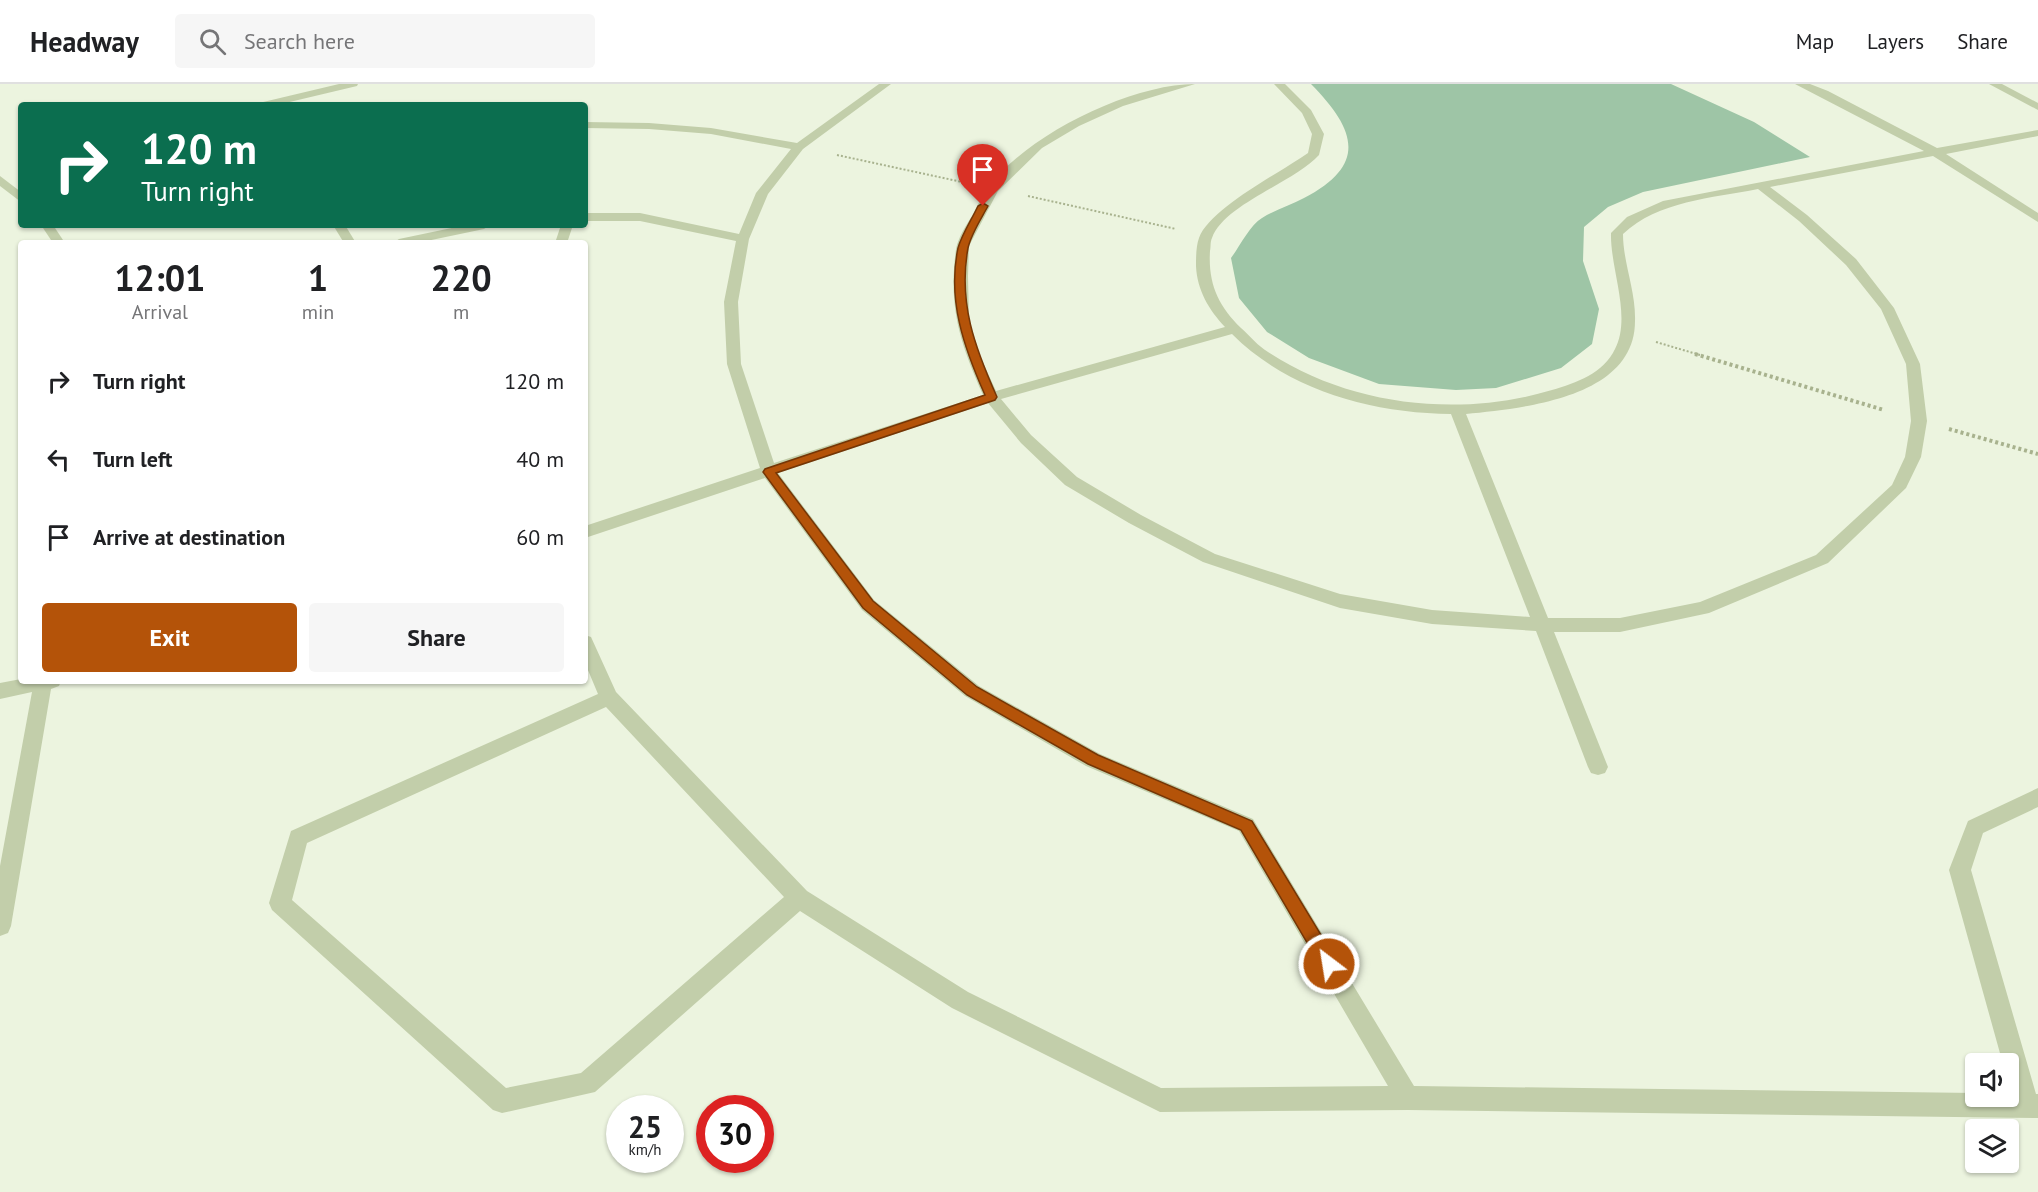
<!DOCTYPE html>
<html lang="en">
<head>
<meta charset="utf-8">
<style>
	:root { --surface:#fff; --page:#f6f6f6; --text:#202124; --muted:#757577; --line:#e0e0e0; --accent:#b45309 }
	body { margin:0; font-family:"PT Sans",sans-serif; background:var(--page); color:var(--text); height:100vh; display:flex; flex-direction:column; font-size:22px; white-space:nowrap }
	* { box-sizing:border-box; margin:0 }
	p { font-size:20px; color:var(--muted) }
	.icon { flex:none; width:33px; height:33px; fill:none; stroke:currentColor; stroke-width:2; stroke-linecap:round; stroke-linejoin:round }
	.map { position:relative; flex:1; overflow:hidden }
	.sheet { position:absolute; left:18px; top:156px; width:570px; height:444px; display:flex; flex-direction:column; background:var(--surface); border-radius:6px; box-shadow:0 2px 4px #0004 }
	.sheet>* { flex:none }
	.top-card { position:absolute; left:18px; top:18px; width:570px; height:126px; border-radius:6px; box-shadow:0 2px 4px #0004; background:#0b6e4f; color:#fff; overflow:hidden }
	.controls { position:absolute; left:1965px; top:969px; display:grid; gap:12px }
	.controls a { display:grid; place-items:center; width:54px; height:54px; border-radius:6px; background:var(--surface); box-shadow:0 2px 4px #0004; font-size:30px }
	.speed { position:absolute; left:606px; top:1011px; display:flex; gap:12px; font-size:30px; font-weight:700; text-align:center }
	.speed>* { display:grid; place-content:center; width:78px; height:78px; border-radius:50%; background:var(--surface); box-shadow:0 2px 4px #0004; line-height:1 }
	.speed small { font-size:15px; font-weight:400 }
	.speed .limit { border:9px solid #d22; background:#fff; color:#111 }
	.pin { position:absolute; display:grid; place-items:center; width:51px; height:51px; color:#fff; margin:-62px -26px; border-radius:50% 50% 50% 0; rotate:-45deg; box-shadow:0 0 6px #0007 }
	.pin .icon { rotate:45deg }
	.me { position:absolute; width:66px; margin:-33px; rotate:329deg; stroke-linejoin:round; filter:drop-shadow(0 0 4px #0008) }
	.turn { display:flex; align-items:center; gap:21px; height:126px; padding:0 24px; font-size:27px }
	.turn .icon { width:78px; height:78px; stroke-width:2.5 }
	.turn b { display:block; font-size:42px; line-height:51px }
	.eta { display:flex; justify-content:space-evenly; align-items:center; height:102px; text-align:center }
	.eta b { font-size:36px; font-weight:800; line-height:42px }
	.cta { display:flex; gap:12px; margin-top:auto; padding:12px 24px }
	.cta a { flex:1; height:69px; border-radius:6px; background:var(--accent); color:#fff; font-size:24px; font-weight:800; line-height:69px; text-align:center }
	.cta a+a { background:var(--page); color:var(--text) }
	ul { padding:0; list-style:none }
	li { display:flex; align-items:center; gap:18px; height:78px; padding:0 24px }
	li div { flex:1 }
	li b { display:block; font-size:22px }
	li em { font-style:normal }
	header { display:flex; align-items:center; gap:36px; box-sizing:border-box; height:84px; padding:0 30px; background:var(--surface); border-bottom:2px solid var(--line) }
	header strong { font-size:28px }
	nav { display:flex; gap:33px; margin-inline-start:auto; font-size:21px }
	.search { width:420px; height:54px; background:var(--page); display:flex; align-items:center; gap:15px; box-sizing:border-box; padding:0 21px; border-radius:6px; color:var(--muted); font-size:22px }
	.map>svg:first-child { display:block }
</style>
</head>
<body>
<header>
<strong>Headway</strong>
<div class="search"><svg class="icon" aria-label="search" viewBox="0 0 24 24"><circle cx="10" cy="10" r="6"/><path d="M15 15l6 6"/></svg>Search here</div>
<nav><a>Map</a><a>Layers</a><a>Share</a></nav>
</header>
<div class="map">
<svg width="2038" height="1108" viewBox="0 0 2038 1108">
	<rect width="100%" height="100%" fill="#ecf4df"/>
	<path fill="#9ec5a6" d="M 1311,0 L 1671,0 L 1754,38 L 1810,73 L 1643,108 L 1608,123 L 1584,143 L 1583,177 L 1599,225 L 1592,260 L 1561,284 L 1496,304 L 1456,306 L 1379,300 L 1309,274 L 1267,248 L 1239,214 L 1231,174 C 1240,162 1250,141 1262,134 C 1275,126 1291,121 1304,114 C 1369,80 1355,45 1311,0 Z"/>
	<g fill="none" stroke-linecap="round" stroke-linejoin="round">
		<g stroke="#a8b28e" stroke-width="2" stroke-dasharray="2 2" stroke-linecap="butt">
			<path d="M 837,71 L 962,98"/>
			<path d="M 1028,112 L 1176,145"/>
			<path d="M 1656,258 L 1700,271"/>
		</g>
		<g stroke="#a8b28e" stroke-width="4" stroke-dasharray="3 3" stroke-linecap="butt">
			<path d="M 1695,270 L 1884,326"/>
			<path d="M 1949,345 L 2038,370"/>
		</g>
		<g fill="#c2ceaa" fill-rule="evenodd">
			<path d="M 339,0 L 358,0 L 357,2 L 277,21 L 257,21 L 259,19 Z"/>
			<path d="M 879,0 L 891,0 L 803,65 L 768,110 L 749,155 L 738,218 L 741,280 L 774,379 L 983,311 C 960,259 948,223 956,165 C 958,154 966,141 972,132 C 977,122 982,112 988,104 C 1026,51 1131,0 1195,0 L 1123,22 L 1079,42 L 1042,64 L 998,107 L 969,162 L 968,192 L 969,236 L 980,272 L 996,307 L 1225,243 C 1209,226 1197,206 1196,182 C 1196,174 1196,162 1199,154 C 1210,124 1280,89 1308,69 L 1312,50 L 1302,29 L 1274,0 L 1285,0 L 1311,26 L 1324,50 L 1319,71 C 1295,98 1224,120 1212,154 C 1210,158 1211,163 1210,167 C 1208,199 1218,222 1241,244 C 1250,252 1258,262 1268,268 C 1350,322 1459,334 1552,306 C 1576,299 1604,289 1615,265 C 1632,232 1610,185 1611,149 L 1627,133 L 1663,117 L 1924,67 L 1795,0 L 1810,0 L 1828,7 L 1937,64 L 2038,46 L 2038,52 L 1946,70 L 2038,129 L 2038,138 L 1933,72 L 1770,103 L 1807,131 L 1856,175 L 1894,224 L 1920,280 L 1927,337 L 1921,373 L 1906,404 L 1828,479 L 1709,529 L 1620,548 L 1554,548 L 1608,683 L 1605,689 L 1598,691 L 1591,689 L 1588,683 L 1536,547 L 1432,540 L 1340,524 L 1203,478 L 1129,439 L 1065,401 L 1021,359 L 988,319 L 778,389 L 874,516 L 979,602 L 1100,670 L 1253,735 L 1414,1002 L 1976,1009 L 1976,1012 L 2008,1012 L 2008,1010 L 2012,1010 L 2008,998 L 2008,980 L 2003,980 L 1949,786 L 1968,737 L 2038,704 L 2038,723 L 1983,749 L 1971,786 L 2036,1010 L 2038,1010 L 2038,1034 L 1408,1026 L 1160,1028 L 952,924 L 800,827 L 595,1008 L 502,1029 L 493,1026 L 272,826 L 269,819 L 291,747 L 598,610 L 585,579 L 585,551 L 591,553 L 616,608 L 807,807 L 968,908 L 1161,1004 L 1388,1002 L 1239,747 L 1086,682 L 965,612 L 862,526 L 765,394 L 585,454 L 585,442 L 760,384 L 727,280 L 724,218 L 736,157 L 640,137 L 585,137 L 585,129 L 640,129 L 739,150 L 756,109 L 791,65 L 711,50 L 649,45 L 585,44 L 585,38 L 649,39 L 711,44 L 797,59 ZM 1758,105 L 1799,137 L 1846,181 L 1881,225 L 1906,280 L 1911,337 L 1905,373 L 1892,401 L 1816,471 L 1700,518 L 1620,534 L 1548,534 L 1466,330 C 1524,324 1635,314 1635,237 C 1636,207 1623,179 1623,150 C 1658,117 1712,114 1758,105 ZM 1232,250 C 1289,307 1372,329 1451,330 L 1530,533 L 1432,526 L 1340,510 L 1215,470 L 1141,431 L 1077,393 L 1031,351 L 1001,315 ZM 606,623 L 784,813 L 581,989 L 506,1004 L 292,816 L 307,759 Z"/>
			<path d="M 1989,0 L 2002,0 L 2038,19 L 2038,26 Z"/>
			<path d="M 0,92 L 21,108 L 21,118 L 0,102 Z"/>
			<path d="M 41,141 L 53,141 L 65,159 L 53,159 Z"/>
			<path d="M 333,141 L 345,141 L 356,159 L 344,159 Z"/>
			<path d="M 466,141 L 490,141 L 484,145 L 417,159 L 393,159 L 399,155 Z"/>
			<path d="M 561,141 L 573,141 L 567,159 L 555,159 Z"/>
			<path d="M 21,595 L 61,597 L 59,602 L 51,605 L 11,842 L 8,849 L 0,852 L 0,782 L 32,608 L 0,615 L 0,599 Z"/>
		</g>
	</g>
	<path fill="#b45309" stroke="#753606" stroke-width="1.5" d="M 983,119 L 988,122 C 981,135 971,150 968,164 C 958,219 975,264 997,313 L 995,316 L 776,389 L 873,517 L 977,603 L 1098,671 L 1252,737 L 1335,874 L 1337,880 L 1335,886 L 1329,888 L 1323,886 L 1241,746 L 1088,680 L 967,611 L 863,524 L 763,388 L 765,385 L 985,311 C 964,264 947,216 958,164 C 962,150 972,135 978,122 Z"/>
</svg>
<div class="controls">
<a><svg class="icon" aria-label="sound" viewBox="0 0 24 24"><path d="M4 9h4l5-4v14l-5-4H4zM17 9q2 3 0 6"/></svg></a>
<a><svg class="icon" aria-label="layers" viewBox="0 0 24 24"><path d="M12 4l9 5-9 5-9-5zM3 14l9 5 9-5"/></svg></a>
</div>
<div class="speed"><div>25<small>km/h</small></div><div class="limit">30</div></div>
<div class="pin" style="left:983px;top:122px;background:#d93025"><svg class="icon" aria-label="arrive" viewBox="0 0 24 24"><path d="M6 21V4h12l-3 4 3 4H6"/></svg></div>
<svg class="me" style="left:1329px;top:880px" viewBox="-20 -20 40 40"><circle r="17" fill="#b45309" stroke="#fff" stroke-width="3"/><path d="M0-11L8 9 0 5-8 9z" fill="#fff"/></svg>
<div class="top-card">
<div class="turn"><svg class="icon" aria-label="right" viewBox="0 0 24 24"><path d="M7 20v-9h11M14 6l5 5-5 5"/></svg><div><b>120 m</b>Turn right</div></div>
</div>
<section class="sheet">
<div class="eta">
<div><b>12:01</b><p>Arrival</p></div>
<div><b>1</b><p>min</p></div>
<div><b>220</b><p>m</p></div>
</div>
<ul>
<li><svg class="icon" aria-label="right" viewBox="0 0 24 24"><path d="M7 20v-9h11M14 6l5 5-5 5"/></svg><div><b>Turn right</b></div><em>120 m</em></li>
<li><svg class="icon" aria-label="left" viewBox="0 0 24 24"><path d="M17 20v-9H6M10 6l-5 5 5 5"/></svg><div><b>Turn left</b></div><em>40 m</em></li>
<li><svg class="icon" aria-label="arrive" viewBox="0 0 24 24"><path d="M6 21V4h12l-3 4 3 4H6"/></svg><div><b>Arrive at destination</b></div><em>60 m</em></li>
</ul>
<div class="cta"><a>Exit</a><a>Share</a></div>
</section>
</div>
</body>
</html>
